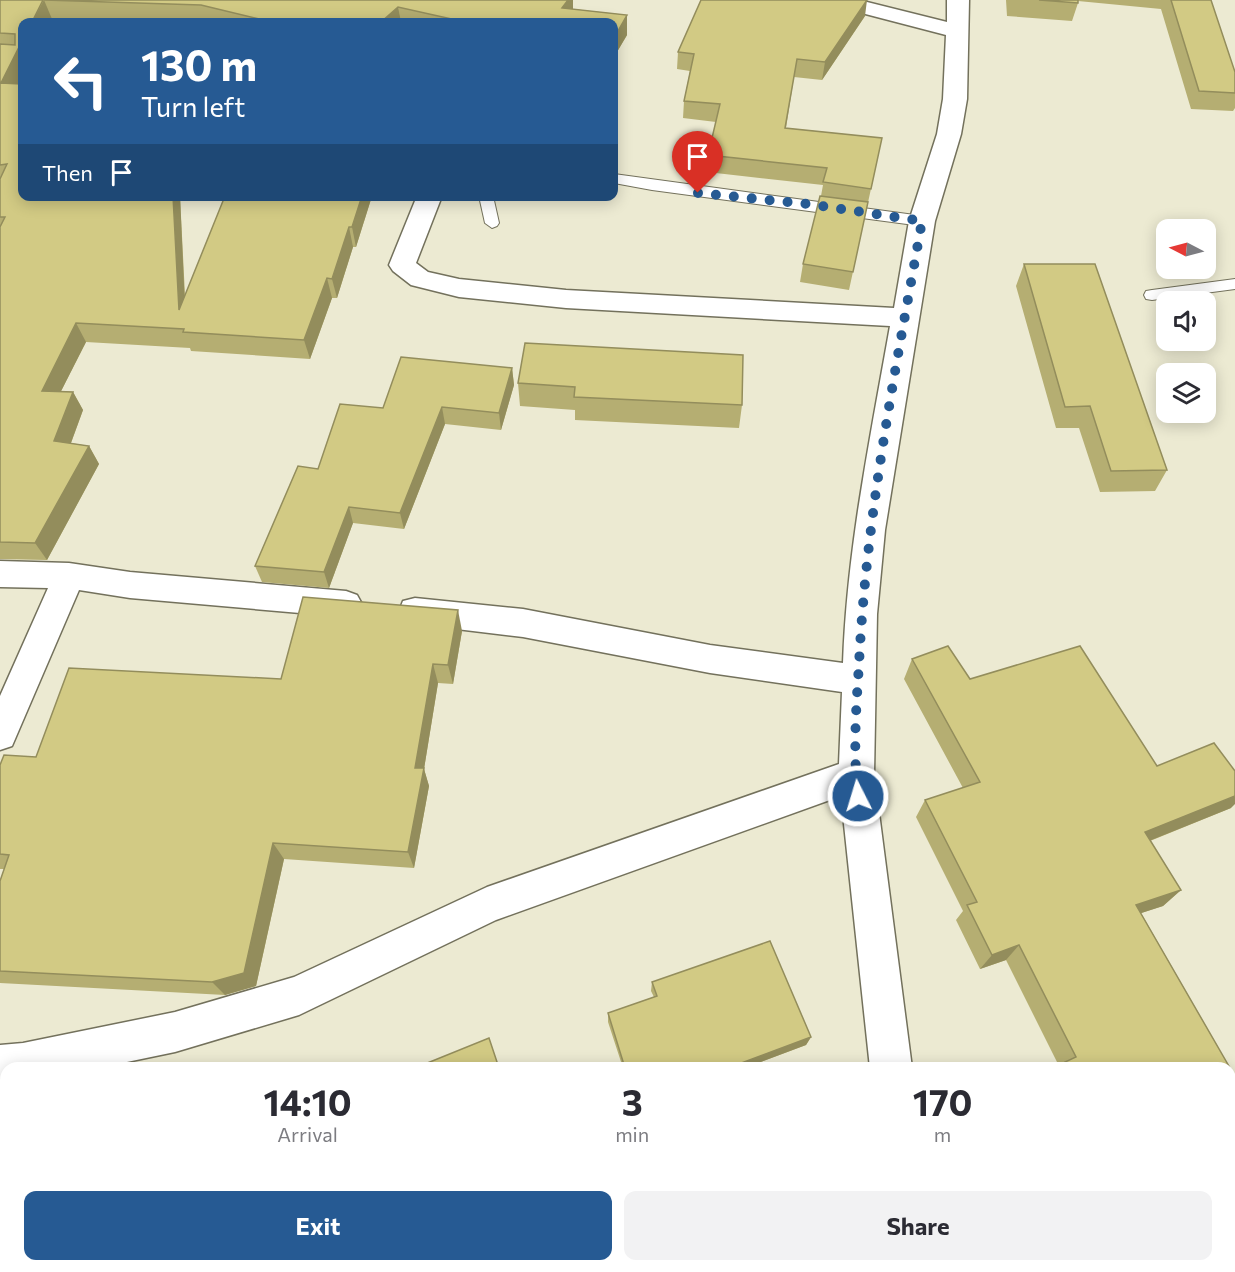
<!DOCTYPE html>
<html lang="en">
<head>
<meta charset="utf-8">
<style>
	:root { --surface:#fff; --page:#f2f2f3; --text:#2b2b33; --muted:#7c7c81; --accent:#265a93 }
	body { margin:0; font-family:Commissioner,sans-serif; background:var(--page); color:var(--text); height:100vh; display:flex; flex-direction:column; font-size:22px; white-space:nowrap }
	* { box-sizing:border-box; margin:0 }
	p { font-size:20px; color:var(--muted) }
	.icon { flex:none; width:33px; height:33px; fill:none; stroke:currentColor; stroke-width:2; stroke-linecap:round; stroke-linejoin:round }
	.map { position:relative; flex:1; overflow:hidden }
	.panel { position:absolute; left:0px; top:1062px; width:1236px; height:210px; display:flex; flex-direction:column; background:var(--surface); border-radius:18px 18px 0 0; box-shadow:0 3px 15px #0003 }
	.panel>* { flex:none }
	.guide { position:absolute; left:18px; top:18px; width:600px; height:183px; border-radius:12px; box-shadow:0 3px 15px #0003; background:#265a93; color:#fff; overflow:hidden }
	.needle { width:39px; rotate:276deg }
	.buttons { position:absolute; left:1156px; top:219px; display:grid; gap:12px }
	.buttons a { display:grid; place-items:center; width:60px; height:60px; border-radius:12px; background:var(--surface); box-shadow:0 3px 15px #0003; font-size:30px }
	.pin { position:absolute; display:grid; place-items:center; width:51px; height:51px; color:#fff; margin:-62px -26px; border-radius:50% 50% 50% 0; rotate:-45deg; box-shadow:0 0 6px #0007 }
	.pin .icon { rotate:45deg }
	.me { position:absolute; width:66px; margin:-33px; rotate:355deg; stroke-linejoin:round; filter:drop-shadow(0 0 4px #0008) }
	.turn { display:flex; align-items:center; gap:21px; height:126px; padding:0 24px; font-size:27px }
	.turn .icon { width:78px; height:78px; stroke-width:2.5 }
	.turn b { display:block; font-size:42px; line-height:51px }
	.then { display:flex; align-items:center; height:57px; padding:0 24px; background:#0003; gap:12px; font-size:22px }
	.eta { display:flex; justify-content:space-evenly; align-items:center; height:102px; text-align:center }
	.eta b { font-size:36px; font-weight:700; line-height:42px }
	.primary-button { display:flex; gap:12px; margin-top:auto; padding:12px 24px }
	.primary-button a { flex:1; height:69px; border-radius:12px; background:var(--accent); color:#fff; font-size:24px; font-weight:700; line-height:69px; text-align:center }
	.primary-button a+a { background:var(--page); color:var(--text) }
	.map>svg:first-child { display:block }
</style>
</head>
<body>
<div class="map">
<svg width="1235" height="1272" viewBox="0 0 1235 1272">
	<rect width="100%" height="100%" fill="#ecead2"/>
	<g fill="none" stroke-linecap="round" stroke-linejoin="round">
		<defs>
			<g id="lane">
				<path d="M 614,174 L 922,216 L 929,221 L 922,226 L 652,190 L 614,183 Z"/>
				<path d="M 479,196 L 493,196 L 499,223 L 497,226 L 492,228 L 485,223 Z"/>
				<path d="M 1235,279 L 1235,289 L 1152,300 L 1146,299 L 1144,295 L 1146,291 L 1152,290 Z"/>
				<path d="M 1235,1121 L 1235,1146 L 1230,1148 L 1230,1123 Z"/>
				<path d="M 990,1266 L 1020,1266 L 1018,1272 L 988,1272 Z"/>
			</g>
			<g id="street">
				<path d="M 823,0 L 859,0 L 947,22 L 947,0 L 969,0 L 967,99 L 961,134 L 935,221 L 885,530 L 877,614 L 874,774 L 912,1068 L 870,1068 L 841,796 L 496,920 L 299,1015 L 175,1052 L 98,1068 L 6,1068 L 6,1085 L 0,1085 L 0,1045 L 23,1043 L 175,1012 L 294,977 L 487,887 L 839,764 L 842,692 L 710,673 L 523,637 L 415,624 L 403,621 L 399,611 L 403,601 L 415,598 L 523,609 L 710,645 L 843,663 C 847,549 870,439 890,326 L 566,308 L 459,297 L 411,285 L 393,271 L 389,265 L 417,196 L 442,196 L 416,263 L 428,272 L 459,279 L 566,290 L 894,308 L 909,221 L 937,134 L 943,99 L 946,35 L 827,4 Z"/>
				<path d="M 0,561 L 69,563 L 130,572 L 346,591 L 357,595 L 362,604 L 357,613 L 346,617 L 130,598 L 79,590 L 12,746 L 0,750 L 0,696 L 48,588 L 0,587 Z"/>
				<path d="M 894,1266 L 938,1266 L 939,1272 L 895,1272 Z"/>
			</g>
		</defs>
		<use href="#lane" stroke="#73715c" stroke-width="2"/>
		<use href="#street" stroke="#73715c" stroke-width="3"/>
		<use href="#lane" fill="#fff" fill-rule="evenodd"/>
		<use href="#street" fill="#fff" fill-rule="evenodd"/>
	</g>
	<g fill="#b5ae72">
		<path d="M 0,0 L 573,0 L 573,9 L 627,15 L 627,35 L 614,57 L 614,22 L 147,22 L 52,19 L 50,22 L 22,22 L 22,79 L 20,84 L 22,84 L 22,196 L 180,196 L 185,295 L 225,196 L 372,196 L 356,247 L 353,247 L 337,298 L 332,298 L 310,359 L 191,351 L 190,348 L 86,342 L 61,391 L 73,392 L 83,410 L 71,443 L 89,446 L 99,464 L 47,560 L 0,559 Z"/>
		<path d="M 1006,0 L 1211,0 L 1235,72 L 1235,108 L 1233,111 L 1191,109 L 1161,9 L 1078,1 L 1078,3 L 1072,21 L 1007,16 Z"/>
		<path d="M 865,16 L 822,80 L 794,77 L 786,128 L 882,138 L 849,290 L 800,282 L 803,264 L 821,196 L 823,185 L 707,172 L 708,155 L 716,122 L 683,118 L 684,101 L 690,71 L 677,69 L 678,52 Z"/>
		<path d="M 1024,264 L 1167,470 L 1155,491 L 1100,492 L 1079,428 L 1056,428 L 1016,286 Z"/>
		<path d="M 525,343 L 742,405 L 739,428 L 575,420 L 575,410 L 520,406 L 518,383 Z"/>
		<path d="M 512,368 L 514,385 L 501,430 L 445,424 L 404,529 L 353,523 L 329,588 L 262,582 L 255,566 L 318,469 L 383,408 Z"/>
		<path d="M 462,631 L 453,684 L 438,683 L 424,769 L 429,786 L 414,868 L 284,859 L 256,986 L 225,995 L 0,983 L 0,881 L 4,869 L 0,869 L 0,765 L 36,757 L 281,679 Z"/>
		<path d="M 912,659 L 970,679 L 1157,766 L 1231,808 L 1150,841 L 1181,890 L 1163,906 L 1141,913 L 1230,1068 L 1056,1068 L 1059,1066 L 1006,960 L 980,969 L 956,920 L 963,911 L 916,817 L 925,800 L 963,788 L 904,679 Z"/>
		<path d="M 652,982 L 811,1037 L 806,1045 L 745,1068 L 623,1068 L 608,1022 L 608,1013 L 654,997 L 651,991 Z"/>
		<path d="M 1089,1266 L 1194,1266 L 1197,1272 L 1092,1272 Z"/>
	</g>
	<g fill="#938d5c">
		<path d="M 44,0 L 52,19 L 50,22 L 32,22 Z"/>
		<path d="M 568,0 L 573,0 L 573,13 L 562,8 Z"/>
		<path d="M 867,0 L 865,16 L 822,80 L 825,62 Z"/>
		<path d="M 398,7 L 401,22 L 381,22 Z"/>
		<path d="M 627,15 L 627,35 L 614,57 L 614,38 Z"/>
		<path d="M 22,41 L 22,78 L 10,103 L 1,83 Z"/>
		<path d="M 173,196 L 180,196 L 186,330 L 179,310 Z"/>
		<path d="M 362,196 L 372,196 L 356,247 L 352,227 Z"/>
		<path d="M 349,227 L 353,247 L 337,298 L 332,279 Z"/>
		<path d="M 327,278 L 332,298 L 310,359 L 304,340 Z"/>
		<path d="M 76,323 L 86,342 L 52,409 L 42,391 Z"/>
		<path d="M 512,368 L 514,385 L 501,430 L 499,413 Z"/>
		<path d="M 73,392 L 83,410 L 65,459 L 54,441 Z"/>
		<path d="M 442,407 L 445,424 L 404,529 L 400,513 Z"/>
		<path d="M 89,446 L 99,464 L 47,560 L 35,543 Z"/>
		<path d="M 349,507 L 353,523 L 329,588 L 324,572 Z"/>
		<path d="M 458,610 L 462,631 L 453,684 L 448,665 Z"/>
		<path d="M 433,664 L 438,683 L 424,769 L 429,786 L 414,868 L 408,852 L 415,768 Z"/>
		<path d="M 1235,796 L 1235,804 L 1231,808 L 1129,849 L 1145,832 Z"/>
		<path d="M 273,843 L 284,859 L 256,986 L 225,995 L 212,982 Z"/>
		<path d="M 1181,890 L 1163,906 L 1120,920 L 1136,905 Z"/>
		<path d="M 1019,945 L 1006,960 L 980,969 L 992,955 Z"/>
		<path d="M 811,1037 L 806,1045 L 745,1068 L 728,1068 Z"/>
		<path d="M 354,1266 L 373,1266 L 360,1272 L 341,1272 Z"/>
	</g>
	<g fill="#d2ca84" stroke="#938d5c" stroke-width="1.5">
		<path d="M 0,0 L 43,0 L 32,22 L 22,22 L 22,41 L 1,83 L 22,84 L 22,196 L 173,196 L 179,310 L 225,196 L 362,196 L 352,227 L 349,227 L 332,279 L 327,278 L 304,340 L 183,332 L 184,329 L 76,323 L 42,391 L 73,392 L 54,441 L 89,446 L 35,543 L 0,542 L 0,227 L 5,217 L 0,217 L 0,179 L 7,164 L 0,165 L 0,44 L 15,45 L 15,34 L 0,33 Z"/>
		<path d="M 44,0 L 568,0 L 562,8 L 627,15 L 614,38 L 614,22 L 465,22 L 398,7 L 381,22 L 272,22 L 201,5 Z"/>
		<path d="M 701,0 L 867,0 L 825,62 L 797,59 L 785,128 L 882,138 L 871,189 L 823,182 L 827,168 L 708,155 L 720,104 L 684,101 L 694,54 L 678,52 Z"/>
		<path d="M 1039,0 L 1078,0 L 1078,3 Z"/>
		<path d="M 1171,0 L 1211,0 L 1235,72 L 1235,93 L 1199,91 Z"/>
		<path d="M 820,196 L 868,202 L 853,272 L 803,264 Z"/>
		<path d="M 1024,264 L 1095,264 L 1167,470 L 1111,471 L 1090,406 L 1065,407 Z"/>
		<path d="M 525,343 L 743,355 L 742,405 L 574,397 L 575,387 L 518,383 Z"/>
		<path d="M 401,357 L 512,368 L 499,413 L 442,407 L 400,513 L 349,507 L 324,572 L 255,566 L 298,466 L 318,469 L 340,404 L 383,408 Z"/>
		<path d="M 303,597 L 458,610 L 448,665 L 433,664 L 415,768 L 424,768 L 408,852 L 273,843 L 244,973 L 212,982 L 0,971 L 0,881 L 9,855 L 0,854 L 0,765 L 4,755 L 36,757 L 69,668 L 281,679 Z"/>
		<path d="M 948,646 L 970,679 L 1080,646 L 1157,766 L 1214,743 L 1235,771 L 1235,796 L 1145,832 L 1181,890 L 1136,905 L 1230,1068 L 1068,1068 L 1065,1062 L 1076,1057 L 1019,945 L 992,955 L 967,905 L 977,902 L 925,800 L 980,782 L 912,659 Z"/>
		<path d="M 770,941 L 811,1037 L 728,1068 L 625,1068 L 608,1013 L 657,996 L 652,982 Z"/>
		<path d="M 489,1038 L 499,1068 L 415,1068 Z"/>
		<path d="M 6,1190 L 6,1266 L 354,1266 L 341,1272 L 0,1272 L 0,1191 Z"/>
		<path d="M 1104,1266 L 1194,1266 L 1197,1272 L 1107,1272 Z"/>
	</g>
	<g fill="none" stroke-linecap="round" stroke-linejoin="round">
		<path stroke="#265a93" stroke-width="10" stroke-dasharray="0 18" d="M 698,193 L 808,204 L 922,221 C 896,368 866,515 859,665 C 856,708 853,753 858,796"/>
	</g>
</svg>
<div class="buttons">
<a><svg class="needle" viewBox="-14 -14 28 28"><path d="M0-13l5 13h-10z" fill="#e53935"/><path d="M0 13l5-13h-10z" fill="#7c7c81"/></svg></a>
<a><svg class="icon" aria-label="sound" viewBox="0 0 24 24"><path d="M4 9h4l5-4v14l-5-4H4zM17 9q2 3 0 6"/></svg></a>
<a><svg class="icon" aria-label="layers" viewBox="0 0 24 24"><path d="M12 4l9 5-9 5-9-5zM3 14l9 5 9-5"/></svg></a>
</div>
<div class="pin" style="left:698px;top:193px;background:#d93025"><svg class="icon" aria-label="arrive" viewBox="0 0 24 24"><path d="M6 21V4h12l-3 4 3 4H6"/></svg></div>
<svg class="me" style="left:858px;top:796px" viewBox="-20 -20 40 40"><circle r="17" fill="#265a93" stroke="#fff" stroke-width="3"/><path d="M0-11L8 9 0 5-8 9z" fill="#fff"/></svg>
<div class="guide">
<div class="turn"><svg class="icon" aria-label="left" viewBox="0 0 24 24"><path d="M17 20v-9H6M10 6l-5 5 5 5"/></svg><div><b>130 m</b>Turn left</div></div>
<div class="then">Then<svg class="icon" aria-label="arrive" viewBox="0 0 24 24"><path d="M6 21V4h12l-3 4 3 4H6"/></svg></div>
</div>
<section class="panel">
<div class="eta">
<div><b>14:10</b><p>Arrival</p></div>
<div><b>3</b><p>min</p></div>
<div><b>170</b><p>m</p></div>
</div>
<div class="primary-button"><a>Exit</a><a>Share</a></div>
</section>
</div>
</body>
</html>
